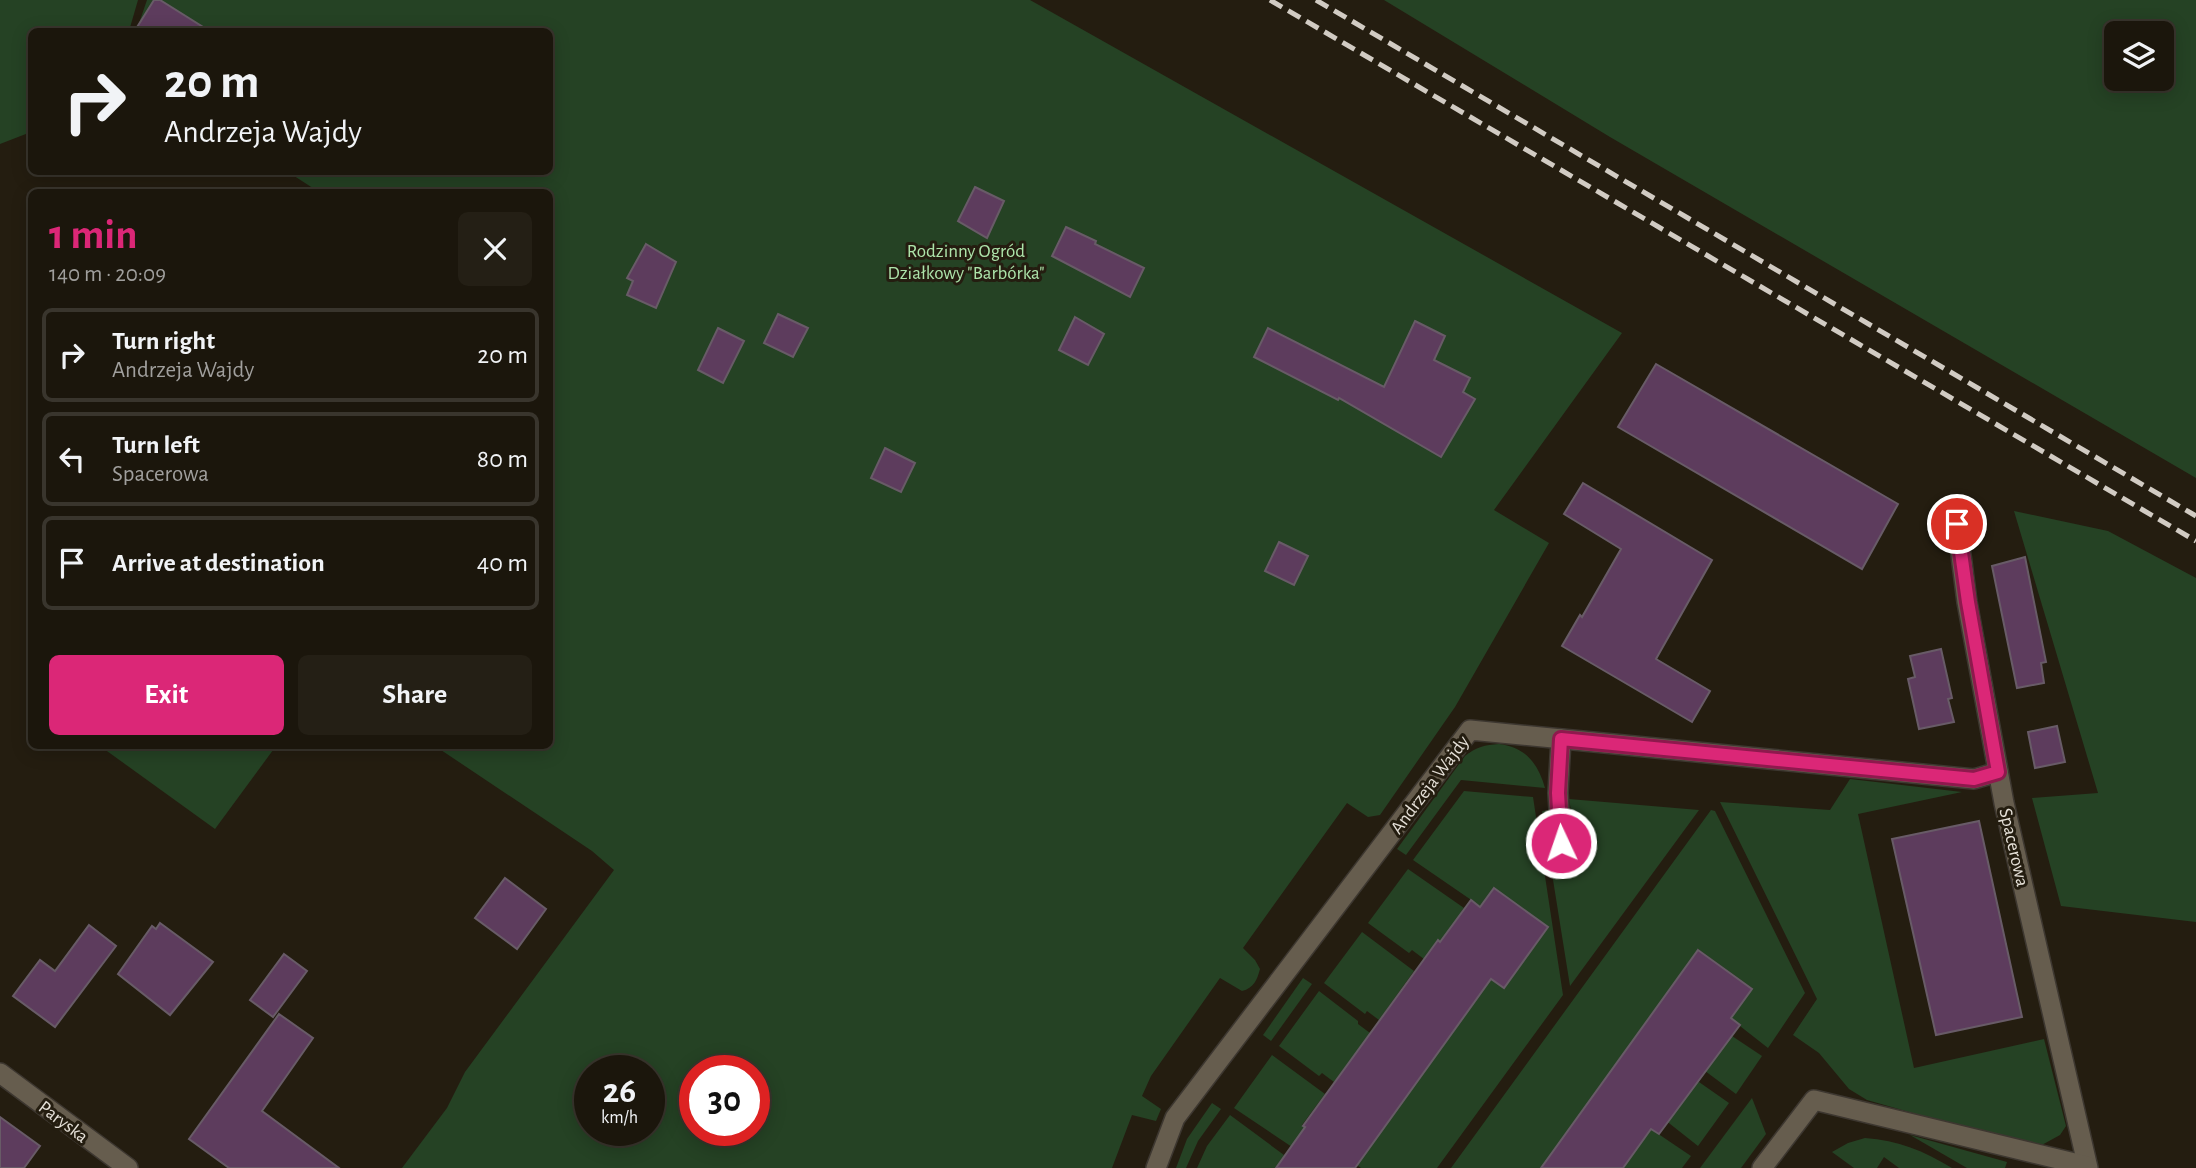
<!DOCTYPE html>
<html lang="en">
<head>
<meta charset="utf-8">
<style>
	:root { --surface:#1b160c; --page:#241f15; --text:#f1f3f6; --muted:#a09f9d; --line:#39352d; --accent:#db2777 }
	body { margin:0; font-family:"Alegreya Sans",sans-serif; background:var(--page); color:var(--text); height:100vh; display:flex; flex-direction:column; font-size:26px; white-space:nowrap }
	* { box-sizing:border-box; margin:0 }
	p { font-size:23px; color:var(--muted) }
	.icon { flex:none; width:38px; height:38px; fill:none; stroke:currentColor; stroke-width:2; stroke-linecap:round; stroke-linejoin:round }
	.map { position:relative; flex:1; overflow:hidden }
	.side { position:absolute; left:28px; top:189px; width:525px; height:560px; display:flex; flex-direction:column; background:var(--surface); border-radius:10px; box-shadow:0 4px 18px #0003,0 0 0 2px var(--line) }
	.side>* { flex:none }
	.banner { position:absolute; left:28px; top:28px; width:525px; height:147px; border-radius:10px; box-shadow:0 4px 18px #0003,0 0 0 2px var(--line); background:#1b160c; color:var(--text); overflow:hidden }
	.buttons { position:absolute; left:2104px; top:21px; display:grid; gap:14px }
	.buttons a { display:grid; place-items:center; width:70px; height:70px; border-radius:10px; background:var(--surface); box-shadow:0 4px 18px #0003,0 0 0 2px var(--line); font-size:35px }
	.speed { position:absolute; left:574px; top:1055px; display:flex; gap:14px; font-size:35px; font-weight:700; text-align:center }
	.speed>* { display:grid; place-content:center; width:91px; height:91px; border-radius:50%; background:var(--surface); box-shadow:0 4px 18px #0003,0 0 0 2px var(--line); line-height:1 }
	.speed small { font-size:18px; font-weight:400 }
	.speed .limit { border:10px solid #d22; background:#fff; color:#111 }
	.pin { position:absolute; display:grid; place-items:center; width:60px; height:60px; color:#fff; margin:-30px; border:4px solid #fff; border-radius:50%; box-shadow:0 2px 7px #0007 }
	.me { position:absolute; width:77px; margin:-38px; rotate:357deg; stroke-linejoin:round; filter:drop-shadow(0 0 5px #0008) }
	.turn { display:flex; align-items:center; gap:24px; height:147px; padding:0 21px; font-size:32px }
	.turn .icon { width:91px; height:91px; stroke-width:2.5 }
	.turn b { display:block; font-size:49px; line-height:60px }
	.round { display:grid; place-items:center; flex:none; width:74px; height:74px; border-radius:10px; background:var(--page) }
	.overview { display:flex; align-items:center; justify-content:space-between; height:119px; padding:0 21px }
	h1 { font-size:42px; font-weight:700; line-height:52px; color:var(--accent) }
	.action { display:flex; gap:14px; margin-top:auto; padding:14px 21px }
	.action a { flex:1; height:80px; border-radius:10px; background:var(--accent); color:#fff; font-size:28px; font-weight:700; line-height:80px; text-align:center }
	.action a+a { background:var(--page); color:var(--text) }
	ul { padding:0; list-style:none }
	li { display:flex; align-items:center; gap:21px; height:94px; margin:0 14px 10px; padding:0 7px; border:4px solid var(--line); border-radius:10px }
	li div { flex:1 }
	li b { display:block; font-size:26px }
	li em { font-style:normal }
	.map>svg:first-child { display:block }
</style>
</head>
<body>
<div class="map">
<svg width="2196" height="1168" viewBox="0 0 2196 1168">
	<rect width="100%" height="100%" fill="#241d10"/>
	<g fill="#254224" fill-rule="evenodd">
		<path d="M 0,0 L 138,0 L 129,31 L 32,32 L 31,132 L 0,144 Z"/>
		<path d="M 147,0 L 1030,0 L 1622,333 L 1494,510 L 1549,543 L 1455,707 L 1380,815 L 1368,817 L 1347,803 L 1243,948 L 1255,960 L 1260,969 C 1257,980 1254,988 1242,991 L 1220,978 L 1151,1076 L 1142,1096 L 1161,1109 L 1156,1121 L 1132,1115 L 1112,1168 L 402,1168 L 447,1108 L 465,1072 L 614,870 L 592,851 L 435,746 L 550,746 L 550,192 L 319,192 L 288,172 L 550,172 L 550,32 L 136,32 ZM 590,1071 L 649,1071 L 649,1130 L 590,1130 ZM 695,1071 L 754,1071 L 754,1130 L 695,1130 Z"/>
		<path d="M 1384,0 L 2196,0 L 2196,478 L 1610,137 ZM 2116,33 L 2161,33 L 2161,79 L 2116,79 Z"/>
		<path d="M 2014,511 L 2108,531 L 2196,578 L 2196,922 L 2061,906 L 2032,798 L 2098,793 Z"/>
		<path d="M 1499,744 C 1525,747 1538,763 1545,788 L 1461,780 L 1406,855 L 1397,849 L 1465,756 C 1476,747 1485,745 1499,744 Z"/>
		<path d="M 100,746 L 276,746 L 215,829 Z"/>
		<path d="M 1850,779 L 1962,792 L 1858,814 L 1914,1068 L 2044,1039 L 2066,1126 L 2060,1135 L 2040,1146 L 1944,1122 L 1867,1100 L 1849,1089 L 1819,1053 L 1793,1035 L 1817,999 L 1720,802 L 1830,810 Z"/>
		<path d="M 1464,791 L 1533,797 L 1563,995 L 1437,1168 L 1361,1168 L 1357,1165 L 1491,979 L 1504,988 L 1548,928 L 1494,888 L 1480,906 L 1413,860 Z"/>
		<path d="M 1569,799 L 1699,810 L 1570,986 L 1542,811 L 1549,810 L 1548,842 L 1573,845 L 1575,834 Z"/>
		<path d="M 1711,810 L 1715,811 L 1805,993 L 1768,1048 L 1731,1019 L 1752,988 L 1698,949 L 1541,1168 L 1451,1168 Z"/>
		<path d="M 1408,869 L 1464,908 L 1461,912 L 1471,919 L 1450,949 L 1437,940 L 1424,959 L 1412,950 L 1409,953 L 1368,923 Z"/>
		<path d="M 1362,932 L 1414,971 L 1379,1020 L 1367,1011 L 1365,1014 L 1324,983 Z"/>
		<path d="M 1303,978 L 1312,984 L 1271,1041 L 1263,1035 Z"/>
		<path d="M 1319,991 L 1358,1021 L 1358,1024 L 1370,1033 L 1334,1082 L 1322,1073 L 1319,1076 L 1279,1046 Z"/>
		<path d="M 1732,1036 L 1762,1056 L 1736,1094 L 1697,1065 Z"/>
		<path d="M 1272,1055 L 1325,1094 L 1302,1125 L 1315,1135 L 1301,1153 L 1234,1108 Z"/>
		<path d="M 1688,1078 L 1696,1084 L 1699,1082 L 1729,1103 L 1698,1146 L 1660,1116 Z"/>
		<path d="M 1752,1098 L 1766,1134 L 1741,1168 L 1700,1168 Z"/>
		<path d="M 1212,1103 L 1221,1109 L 1198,1141 L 1186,1168 L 1176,1168 L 1187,1139 Z"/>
		<path d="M 1230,1115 L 1284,1155 L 1282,1159 L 1291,1165 L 1290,1168 L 1197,1168 L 1207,1146 Z"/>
		<path d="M 1651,1129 L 1691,1156 L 1682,1168 L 1623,1168 Z"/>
		<path d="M 1910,1135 L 2007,1162 L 2005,1168 L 1967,1168 Z"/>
		<path d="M 1865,1138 C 1898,1140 1924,1151 1952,1168 L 1899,1168 L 1884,1157 L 1877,1168 L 1854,1168 L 1832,1152 L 1848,1143 Z"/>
	</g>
	<g fill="#5d3c5d" stroke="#685b67" stroke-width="2">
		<path d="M 154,0 L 160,0 L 211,32 L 134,32 Z"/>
		<path d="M 975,187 L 1004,201 L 987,238 L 958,221 Z"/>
		<path d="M 1066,227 L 1096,241 L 1095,244 L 1144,268 L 1130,297 L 1052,256 Z"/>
		<path d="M 646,244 L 676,262 L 656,308 L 627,295 L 633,281 L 627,278 Z"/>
		<path d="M 778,314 L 808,328 L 793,357 L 764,343 Z"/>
		<path d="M 1075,317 L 1104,334 L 1088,365 L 1059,350 Z"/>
		<path d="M 1415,321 L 1445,336 L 1434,360 L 1470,378 L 1463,392 L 1475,399 L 1441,457 L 1339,398 L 1338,400 L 1254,357 L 1268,328 L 1384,387 Z"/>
		<path d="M 718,328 L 744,341 L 723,383 L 698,370 Z"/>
		<path d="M 1656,364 L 1898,504 L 1862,569 L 1618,427 Z"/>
		<path d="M 885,448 L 915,463 L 901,492 L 871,478 Z"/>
		<path d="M 1583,483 L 1712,560 L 1656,659 L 1710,691 L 1692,722 L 1562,646 L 1580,615 L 1582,617 L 1621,549 L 1564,514 Z"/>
		<path d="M 1279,542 L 1308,556 L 1294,585 L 1265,571 Z"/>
		<path d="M 2025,557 L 2046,662 L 2041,663 L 2044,683 L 2017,688 L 1992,566 Z"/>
		<path d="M 1941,649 L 1952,698 L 1948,699 L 1954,722 L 1919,729 L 1908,679 L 1915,677 L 1910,656 Z"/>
		<path d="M 2057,726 L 2065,762 L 2035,768 L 2028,732 Z"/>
		<path d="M 1979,821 L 2022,1017 L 1936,1035 L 1892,839 Z"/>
		<path d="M 505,878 L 546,909 L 517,949 L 475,918 Z"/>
		<path d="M 1494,888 L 1548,927 L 1504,988 L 1491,979 L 1355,1168 L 1276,1168 L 1305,1127 L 1303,1126 L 1438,940 L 1440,942 L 1471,900 L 1480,907 Z"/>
		<path d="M 160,923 L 213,962 L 170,1015 L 118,974 L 152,926 L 156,929 Z"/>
		<path d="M 89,925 L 116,946 L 55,1027 L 13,996 L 40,960 L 55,971 Z"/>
		<path d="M 1698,950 L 1752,989 L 1731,1018 L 1740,1025 L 1659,1134 L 1651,1129 L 1623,1168 L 1541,1168 Z"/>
		<path d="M 284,954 L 307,971 L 273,1017 L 250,1000 Z"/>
		<path d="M 279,1014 L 313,1038 L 262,1111 L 339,1168 L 229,1168 L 189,1139 Z"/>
		<path d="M 0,1117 L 40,1146 L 24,1168 L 0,1168 Z"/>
	</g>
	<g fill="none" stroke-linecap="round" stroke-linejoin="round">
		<defs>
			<g id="minor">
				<path d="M 1957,524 L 1967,602 L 2004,803 L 2088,1168"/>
				<path d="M 1561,843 L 1558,793 L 1561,739"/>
				<path d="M 0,1073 L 128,1168"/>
				<path d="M 1156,1168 L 1175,1118 L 1470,730 L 1974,779 L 1998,772"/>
				<path d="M 1762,1168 L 1814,1100 L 2087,1166"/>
			</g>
		</defs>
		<use href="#minor" stroke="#3d3730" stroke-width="22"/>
		<use href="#minor" stroke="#665d4e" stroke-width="19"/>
		<g stroke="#d1cbc3" stroke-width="5" stroke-dasharray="14 7" stroke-linecap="butt">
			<path d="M 1270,0 L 2196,541"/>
			<path d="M 1316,0 L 2196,516"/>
		</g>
	</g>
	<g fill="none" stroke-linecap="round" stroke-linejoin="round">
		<defs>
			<path id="route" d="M 1561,843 L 1558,793 L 1561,739 L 1974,779 L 1998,772 L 1968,602 L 1957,524"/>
		</defs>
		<use href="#route" stroke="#8e194d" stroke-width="18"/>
		<use href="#route" stroke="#db2777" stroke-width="12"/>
	</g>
	<g text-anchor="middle" stroke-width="6" stroke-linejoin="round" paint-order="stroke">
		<g font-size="19" fill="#ade4aa" stroke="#241d10">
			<text x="966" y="257">Rodzinny Ogród<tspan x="966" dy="22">Działkowy "Barbórka"</tspan></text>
		</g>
		<g font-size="19" fill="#e5e0d8" stroke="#241d10">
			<text transform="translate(1429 784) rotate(-53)" y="7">Andrzeja Wajdy</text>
			<text transform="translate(2015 847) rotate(77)" y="7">Spacerowa</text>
			<text transform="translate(64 1121) rotate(37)" y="7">Paryska</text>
		</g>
	</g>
</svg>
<div class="buttons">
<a><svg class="icon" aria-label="layers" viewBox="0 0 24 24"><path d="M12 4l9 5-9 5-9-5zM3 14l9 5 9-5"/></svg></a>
</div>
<div class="speed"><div>26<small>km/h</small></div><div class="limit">30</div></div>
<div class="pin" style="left:1957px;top:524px;background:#d93025"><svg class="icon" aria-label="arrive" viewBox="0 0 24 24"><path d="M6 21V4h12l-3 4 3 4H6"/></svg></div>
<svg class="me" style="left:1561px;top:843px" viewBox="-20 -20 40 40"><circle r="17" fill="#db2777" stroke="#fff" stroke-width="3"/><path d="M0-11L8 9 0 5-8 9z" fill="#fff"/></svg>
<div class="banner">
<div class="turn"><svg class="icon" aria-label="right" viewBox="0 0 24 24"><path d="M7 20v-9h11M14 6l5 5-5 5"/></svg><div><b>20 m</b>Andrzeja Wajdy</div></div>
</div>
<section class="side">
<div class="overview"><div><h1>1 min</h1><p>140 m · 20:09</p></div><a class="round"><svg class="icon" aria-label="close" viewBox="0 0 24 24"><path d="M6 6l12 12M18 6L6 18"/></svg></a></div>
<ul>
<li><svg class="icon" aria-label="right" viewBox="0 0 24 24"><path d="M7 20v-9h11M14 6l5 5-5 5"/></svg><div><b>Turn right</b><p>Andrzeja Wajdy</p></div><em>20 m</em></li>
<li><svg class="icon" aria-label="left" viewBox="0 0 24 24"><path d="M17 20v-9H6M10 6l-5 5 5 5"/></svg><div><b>Turn left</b><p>Spacerowa</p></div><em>80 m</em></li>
<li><svg class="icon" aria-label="arrive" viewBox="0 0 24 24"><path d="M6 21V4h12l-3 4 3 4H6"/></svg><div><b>Arrive at destination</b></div><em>40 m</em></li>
</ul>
<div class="action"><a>Exit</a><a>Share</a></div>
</section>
</div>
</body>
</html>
